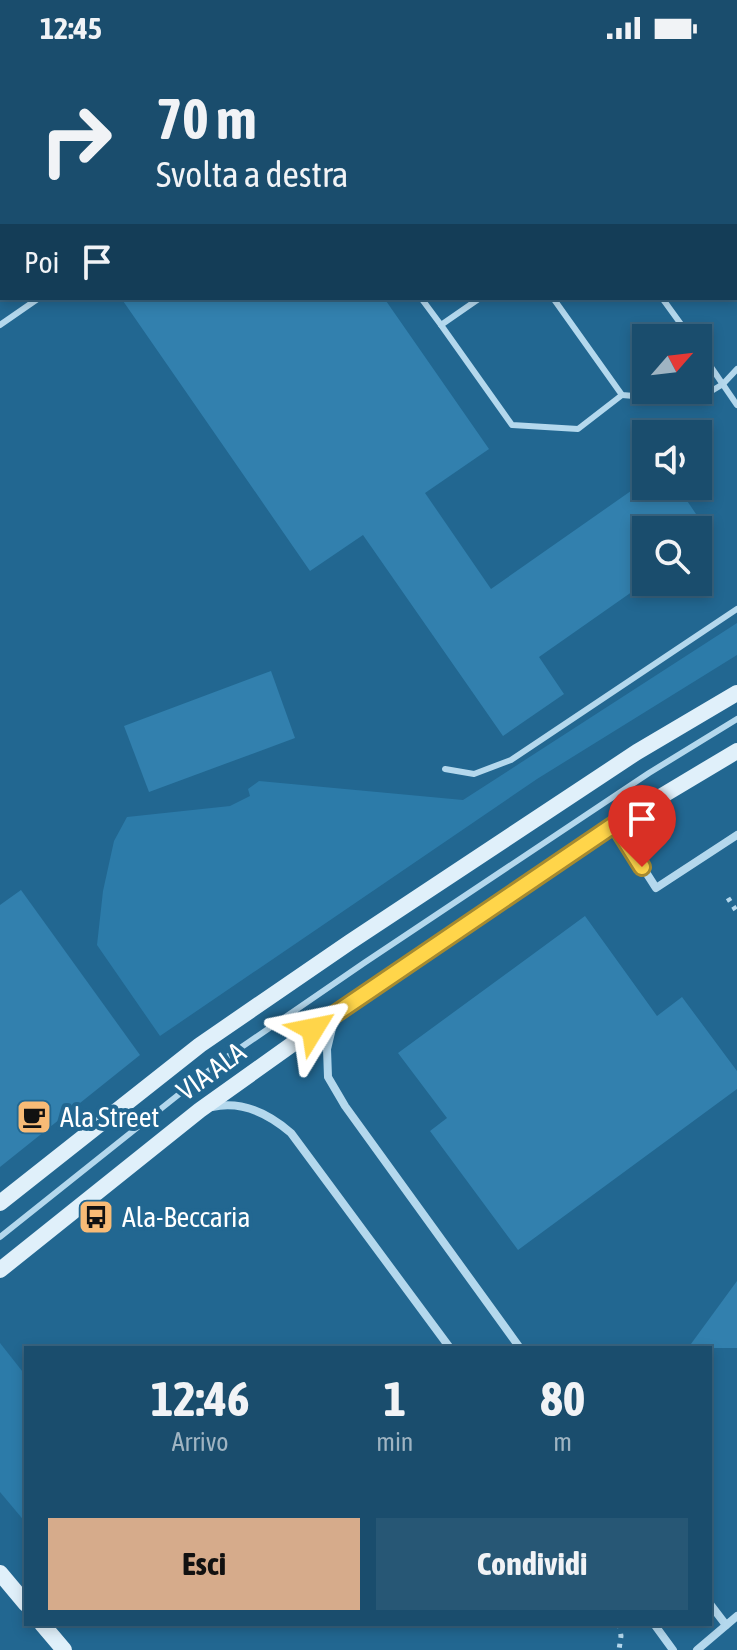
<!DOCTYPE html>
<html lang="it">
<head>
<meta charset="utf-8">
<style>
	:root { --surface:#1a4d6d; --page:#275775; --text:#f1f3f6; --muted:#9fb4c2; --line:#386480; --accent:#d6ab8b }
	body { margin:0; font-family:"Asap Condensed",sans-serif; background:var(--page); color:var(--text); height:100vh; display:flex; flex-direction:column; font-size:30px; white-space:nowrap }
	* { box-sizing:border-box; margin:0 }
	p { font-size:26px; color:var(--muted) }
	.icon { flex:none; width:44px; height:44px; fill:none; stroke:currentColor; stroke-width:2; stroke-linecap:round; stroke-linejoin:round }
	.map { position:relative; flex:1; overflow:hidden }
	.sheet { position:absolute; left:24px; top:1290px; width:688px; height:280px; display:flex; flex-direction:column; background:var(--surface); border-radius:0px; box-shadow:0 4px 12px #0003,0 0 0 2px var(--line) }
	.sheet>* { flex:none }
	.guide { position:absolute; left:0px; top:0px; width:738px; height:244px; box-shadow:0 4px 12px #0003,0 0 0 2px var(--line); background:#1a4d6d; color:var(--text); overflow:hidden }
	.needle { width:52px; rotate:62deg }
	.tools { position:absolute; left:632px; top:268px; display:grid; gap:16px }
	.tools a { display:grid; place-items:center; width:80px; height:80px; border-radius:0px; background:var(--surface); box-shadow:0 4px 12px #0003,0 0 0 2px var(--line); font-size:40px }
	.pin { position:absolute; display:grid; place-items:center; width:68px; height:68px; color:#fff; margin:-82px -34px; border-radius:50% 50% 50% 0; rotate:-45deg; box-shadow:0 0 8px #0007 }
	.pin .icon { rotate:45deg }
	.me { position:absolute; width:88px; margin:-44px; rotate:55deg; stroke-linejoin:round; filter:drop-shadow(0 0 6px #0008) }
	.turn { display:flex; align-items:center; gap:28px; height:168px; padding:0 24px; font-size:36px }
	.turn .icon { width:104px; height:104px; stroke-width:2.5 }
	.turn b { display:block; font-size:56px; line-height:68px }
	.then { display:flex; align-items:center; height:76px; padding:0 24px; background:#0003; gap:16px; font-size:30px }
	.eta { display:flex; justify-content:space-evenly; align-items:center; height:136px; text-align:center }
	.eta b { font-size:48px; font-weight:700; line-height:56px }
	.primary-button { display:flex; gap:16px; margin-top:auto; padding:16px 24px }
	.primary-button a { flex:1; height:92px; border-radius:0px; background:var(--accent); color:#111; font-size:32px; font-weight:700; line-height:92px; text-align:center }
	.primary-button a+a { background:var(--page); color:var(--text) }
	.status { display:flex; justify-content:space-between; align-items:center; height:56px; padding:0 40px; background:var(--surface); direction:ltr }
	.status svg { height:22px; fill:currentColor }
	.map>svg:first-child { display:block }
</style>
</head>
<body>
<div class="status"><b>12:45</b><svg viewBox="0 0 49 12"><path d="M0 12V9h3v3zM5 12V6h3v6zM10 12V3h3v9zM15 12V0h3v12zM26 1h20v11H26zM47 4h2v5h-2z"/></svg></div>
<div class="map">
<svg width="737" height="1594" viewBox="0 0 737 1594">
	<rect width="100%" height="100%" fill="#226791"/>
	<g fill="#2c7ba9">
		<path d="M 737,567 L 737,599 L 537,723 L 160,980 L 97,889 L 103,835 L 114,785 L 127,761 L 230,750 L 250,740 L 248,733 L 259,725 L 463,744 Z"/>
		<path d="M 0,1287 L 26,1320 L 26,1467 L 0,1436 Z"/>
	</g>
	<g fill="#3280ae">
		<path d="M 121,242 L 384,242 L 489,393 L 425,437 L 491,533 L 638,430 L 677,430 L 711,480 L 698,489 L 698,474 L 646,474 L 646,526 L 539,601 L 564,638 L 503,680 L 363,479 L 310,515 Z"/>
		<path d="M 271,615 L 295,682 L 149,736 L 124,670 Z"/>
		<path d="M 21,834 L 140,999 L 0,1111 L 0,849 Z"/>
		<path d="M 585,860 L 657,960 L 682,941 L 737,1015 L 737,1033 L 518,1194 L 430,1075 L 447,1062 L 398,997 Z"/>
		<path d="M 737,1225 L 737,1292 L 688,1292 Z"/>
	</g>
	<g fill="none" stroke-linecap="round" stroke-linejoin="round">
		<g stroke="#b4d8ed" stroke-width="5" stroke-dasharray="4 6" stroke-linecap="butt">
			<path d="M 728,842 L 737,856"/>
			<path d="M 619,1568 L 621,1580 L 619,1594"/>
		</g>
		<g stroke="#b4d8ed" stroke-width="6">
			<path d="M 249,0 L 250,2"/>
			<path d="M 726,0 L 728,2"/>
			<path d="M 736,14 L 737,16"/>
			<path d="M 736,89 L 737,88"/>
			<path d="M 421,242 L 441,269 L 480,242"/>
			<path d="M 553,242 L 622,339 L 695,345 L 723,328 L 737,313"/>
			<path d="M 662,242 L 691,282"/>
			<path d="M 0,269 L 39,242"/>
			<path d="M 441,269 L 512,369 L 578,373 L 622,339"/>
			<path d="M 698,292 L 737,349"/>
			<path d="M 445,713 L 474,718 L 511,704 L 737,553"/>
			<path d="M 0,1181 L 217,1008 L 364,907 L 649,717 L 737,663"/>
		</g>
		<g stroke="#b4d8ed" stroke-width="8">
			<path d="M 615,768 L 656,832 L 737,779"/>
			<path d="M 335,960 L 327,993 L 328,1021 L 345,1050 L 520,1292"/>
			<path d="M 212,1051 C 243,1044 269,1058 291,1077 L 450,1292"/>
			<path d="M 710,1548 L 726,1569"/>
			<path d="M 654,1568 L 673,1594"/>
			<path d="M 697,1594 L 737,1560"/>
		</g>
		<g stroke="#e0f0fa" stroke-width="16">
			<path d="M 0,1147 L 200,989 L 350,886 L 637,696 L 737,637"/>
			<path d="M 0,1214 L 200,1054 L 336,957 L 615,768 L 737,695"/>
			<path d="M 0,1517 L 26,1548"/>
			<path d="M 42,1568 L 64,1594"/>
		</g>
	</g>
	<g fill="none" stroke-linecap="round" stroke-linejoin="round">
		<defs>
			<path id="route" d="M 313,973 L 615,768 L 642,811"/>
		</defs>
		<use href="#route" stroke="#a68a30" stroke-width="20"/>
		<use href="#route" stroke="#ffd54a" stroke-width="14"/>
	</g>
	<defs>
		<symbol id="cafe-square" viewBox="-11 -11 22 22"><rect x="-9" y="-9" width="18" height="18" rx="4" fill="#f8bb76" stroke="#226791"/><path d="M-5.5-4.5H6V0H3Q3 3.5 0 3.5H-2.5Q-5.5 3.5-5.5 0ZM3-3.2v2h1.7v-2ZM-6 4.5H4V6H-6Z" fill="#111"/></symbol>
		<symbol id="bus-square" viewBox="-11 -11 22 22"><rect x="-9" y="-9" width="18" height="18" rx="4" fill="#f8bb76" stroke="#226791"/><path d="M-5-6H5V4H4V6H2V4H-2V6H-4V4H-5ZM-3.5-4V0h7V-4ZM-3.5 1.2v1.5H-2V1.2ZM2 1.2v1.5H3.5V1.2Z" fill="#111"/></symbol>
	</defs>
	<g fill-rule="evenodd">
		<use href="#cafe-square" x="14" y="1041" width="40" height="40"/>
		<use href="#bus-square" x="76" y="1141" width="40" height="40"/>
	</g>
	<g text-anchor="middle" stroke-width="8" stroke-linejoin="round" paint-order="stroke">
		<g font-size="28" fill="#fff" stroke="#226791">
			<text transform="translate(211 1015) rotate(-36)" y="10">VIA ALA</text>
		</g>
		<g font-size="28" fill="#fff" stroke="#226791" text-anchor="start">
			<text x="60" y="1071">Ala Street</text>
			<text x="122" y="1171">Ala-Beccaria</text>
		</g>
	</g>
</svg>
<div class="tools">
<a><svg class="needle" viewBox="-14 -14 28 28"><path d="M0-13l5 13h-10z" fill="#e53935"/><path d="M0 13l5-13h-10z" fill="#9fb4c2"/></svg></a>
<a><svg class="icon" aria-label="sound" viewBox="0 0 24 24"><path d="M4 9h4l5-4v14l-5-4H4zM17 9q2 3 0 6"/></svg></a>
<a><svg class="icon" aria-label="search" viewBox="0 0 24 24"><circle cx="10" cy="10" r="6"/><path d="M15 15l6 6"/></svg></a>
</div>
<div class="pin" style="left:642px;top:811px;background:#d93025"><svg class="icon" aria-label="arrive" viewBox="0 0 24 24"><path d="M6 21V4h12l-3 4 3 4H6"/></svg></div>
<svg class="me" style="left:313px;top:973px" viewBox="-20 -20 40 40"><path d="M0-17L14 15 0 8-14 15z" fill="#ffd54a" stroke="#fff" stroke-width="4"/></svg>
<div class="guide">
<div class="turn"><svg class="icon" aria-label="right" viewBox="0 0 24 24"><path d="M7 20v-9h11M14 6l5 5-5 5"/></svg><div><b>70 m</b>Svolta a destra</div></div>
<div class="then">Poi<svg class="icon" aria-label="arrive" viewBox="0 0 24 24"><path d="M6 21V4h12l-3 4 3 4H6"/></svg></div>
</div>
<section class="sheet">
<div class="eta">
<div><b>12:46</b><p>Arrivo</p></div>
<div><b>1</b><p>min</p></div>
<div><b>80</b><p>m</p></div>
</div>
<div class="primary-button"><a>Esci</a><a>Condividi</a></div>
</section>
</div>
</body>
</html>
